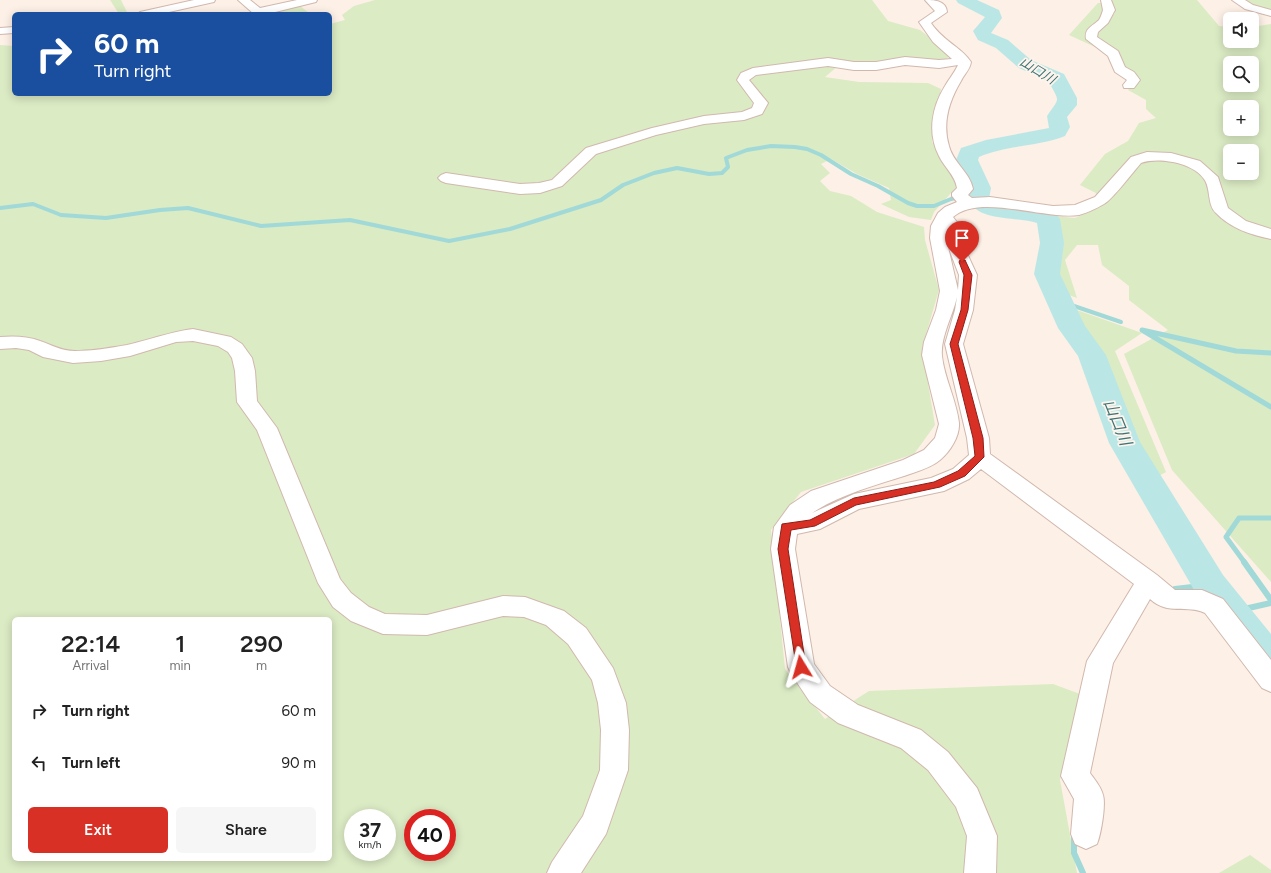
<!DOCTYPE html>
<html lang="en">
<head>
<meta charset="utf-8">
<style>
	:root { --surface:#fff; --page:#f6f6f6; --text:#222; --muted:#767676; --accent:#d93025 }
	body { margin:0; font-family:Figtree,"Noto Sans JP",sans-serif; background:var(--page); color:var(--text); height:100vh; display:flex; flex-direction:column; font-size:15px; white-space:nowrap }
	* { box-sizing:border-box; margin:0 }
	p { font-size:13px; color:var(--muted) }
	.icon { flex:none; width:22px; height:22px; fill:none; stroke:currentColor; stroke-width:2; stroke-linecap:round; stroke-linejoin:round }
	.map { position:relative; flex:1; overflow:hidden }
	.sheet { position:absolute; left:12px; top:617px; width:320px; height:244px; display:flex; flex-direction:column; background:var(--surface); border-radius:6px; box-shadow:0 2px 10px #0003 }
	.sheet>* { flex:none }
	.hud { position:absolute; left:12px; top:12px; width:320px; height:84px; border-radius:6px; box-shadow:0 2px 10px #0003; background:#1a4fa0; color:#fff; overflow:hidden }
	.tools { position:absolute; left:1223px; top:12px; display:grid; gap:8px }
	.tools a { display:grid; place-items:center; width:36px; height:36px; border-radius:6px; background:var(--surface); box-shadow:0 2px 10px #0003; font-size:20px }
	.speed { position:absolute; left:344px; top:809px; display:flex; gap:8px; font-size:20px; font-weight:700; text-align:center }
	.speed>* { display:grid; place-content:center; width:52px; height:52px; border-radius:50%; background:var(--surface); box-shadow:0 2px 10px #0003; line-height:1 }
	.speed small { font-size:10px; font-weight:400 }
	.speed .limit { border:6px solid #d22; background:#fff; color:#111 }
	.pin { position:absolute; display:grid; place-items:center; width:34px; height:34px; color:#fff; margin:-41px -17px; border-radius:50% 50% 50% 0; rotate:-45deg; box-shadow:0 0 4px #0007 }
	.pin .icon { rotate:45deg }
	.me { position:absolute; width:44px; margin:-22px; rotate:352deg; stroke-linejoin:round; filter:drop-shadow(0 0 3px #0008) }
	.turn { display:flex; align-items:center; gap:14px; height:84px; padding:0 16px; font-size:18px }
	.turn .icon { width:52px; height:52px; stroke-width:2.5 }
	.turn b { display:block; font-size:28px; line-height:34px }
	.eta { display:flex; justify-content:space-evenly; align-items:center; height:68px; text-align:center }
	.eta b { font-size:24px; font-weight:600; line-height:28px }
	.action { display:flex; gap:8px; margin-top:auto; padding:8px 16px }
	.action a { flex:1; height:46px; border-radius:6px; background:var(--accent); color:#fff; font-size:16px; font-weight:600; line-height:46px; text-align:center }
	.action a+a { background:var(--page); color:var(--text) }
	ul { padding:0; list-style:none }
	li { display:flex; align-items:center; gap:12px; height:52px; padding:0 16px }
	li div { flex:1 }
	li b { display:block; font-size:15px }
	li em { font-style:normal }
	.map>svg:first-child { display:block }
</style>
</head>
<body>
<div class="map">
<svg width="1271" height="873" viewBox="0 0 1271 873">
	<rect width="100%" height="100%" fill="#fdf0e6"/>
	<g fill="#dbebc4" fill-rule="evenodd">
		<path d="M 110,0 L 121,0 L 128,14 L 119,14 Z"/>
		<path d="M 375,0 L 872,0 L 888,21 L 920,30 L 952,55 L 943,61 L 861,65 L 823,59 L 817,62 L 838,66 L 825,77 L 859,82 L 928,83 L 941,89 L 932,142 L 959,184 L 934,212 L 931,220 L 909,217 L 881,204 L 891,200 L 889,188 L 857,174 L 831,159 L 821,164 L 830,173 L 820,181 L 830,191 L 851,196 L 877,212 L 924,227 L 925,240 L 939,290 L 922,348 L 935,425 L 914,454 L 801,492 L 771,530 L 785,669 L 825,719 L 869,691 L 1053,684 L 1080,694 L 1060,780 L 1077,873 L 0,873 L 0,45 L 14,46 L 14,94 L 330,94 L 330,24 L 345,20 L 342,15 L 354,6 ZM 14,619 L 330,619 L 330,859 L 14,859 ZM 353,818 L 387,818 L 387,852 L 353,852 ZM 413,818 L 447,818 L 447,852 L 413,852 Z"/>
		<path d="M 1110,0 L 1197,0 L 1219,26 L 1230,27 L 1230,41 L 1252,41 L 1252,27 L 1271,24 L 1271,582 L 1172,470 L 1124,354 L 1168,330 L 1129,300 L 1129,286 L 1102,265 L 1098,245 L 1077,245 L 1065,260 L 1077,298 L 1061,292 L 1053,275 L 1060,244 L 1054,216 L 1075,218 L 1094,210 L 1096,193 L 1080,185 L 1105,154 L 1128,141 L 1139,123 L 1156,118 L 1146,109 L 1146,100 L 1128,90 L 1140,78 L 1124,71 L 1096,38 L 1098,32 L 1115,13 ZM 1230,63 L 1252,63 L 1252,85 L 1230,85 ZM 1230,107 L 1252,107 L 1252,129 L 1230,129 ZM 1230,151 L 1252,151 L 1252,173 L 1230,173 Z"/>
		<path d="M 1244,0 L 1271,0 L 1271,13 L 1251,6 Z"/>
		<path d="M 1098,3 L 1104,3 L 1102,17 L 1089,29 L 1106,52 L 1069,35 Z"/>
		<path d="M 299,5 L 310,14 L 265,14 Z"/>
		<path d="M 1071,308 L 1142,333 L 1115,351 L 1166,472 L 1157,477 L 1137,446 L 1105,360 Z"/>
		<path d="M 1250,855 L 1271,870 L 1271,873 L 1219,873 Z"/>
	</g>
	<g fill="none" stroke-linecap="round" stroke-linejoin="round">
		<g stroke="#a0d9d7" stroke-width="4">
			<path d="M 0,208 L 33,204 L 61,215 L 106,218 L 160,210 L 188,208 L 261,226 L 350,220 L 449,241 L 510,229 L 601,200 L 623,185 L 654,173 L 677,168 L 709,174 L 722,173 L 728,167 L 726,158 L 747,150 L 771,146 L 795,147 L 807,149 L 821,155 L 851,174 L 878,186 L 908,203 L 917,206 L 934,206 L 951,199 L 978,193"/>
			<path d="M 1058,298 L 1074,306 L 1121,322"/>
		</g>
		<g stroke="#a0d9d7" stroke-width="5">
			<path d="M 1271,353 L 1236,351 L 1142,330 L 1271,407"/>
			<path d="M 1245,563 L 1226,537 L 1239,518 L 1271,518"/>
		</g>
		<g stroke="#a0d9d7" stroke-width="6">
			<path d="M 1244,562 L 1271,600"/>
			<path d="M 1175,589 L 1210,585"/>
			<path d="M 1231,612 L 1271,603"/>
			<path d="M 1074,836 L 1074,853 L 1083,873"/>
		</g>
		<path fill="#bae7e5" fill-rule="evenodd" d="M 956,0 L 977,0 L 999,10 L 1002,18 L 991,33 L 1008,40 L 1031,60 L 1064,74 L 1077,98 L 1077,105 L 1067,117 L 1070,127 L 1065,136 C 1037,147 1006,145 979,157 L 978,160 L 991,188 L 989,199 L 1000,203 L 1049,211 L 1056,214 L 1060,219 L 1064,243 L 1060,274 L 1085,326 L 1106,355 L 1140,442 L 1223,575 L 1271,634 L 1271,678 L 1257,674 L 1197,595 L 1109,443 L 1078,356 L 1058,328 L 1034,274 L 1040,243 L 1037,223 C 1020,217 983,221 972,205 L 974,203 L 971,202 C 967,197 966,194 969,188 L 956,160 L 961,148 L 986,140 L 1049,128 L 1047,116 C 1060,97 1060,103 1049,82 L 1019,68 L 996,48 L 978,40 L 973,31 L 985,17 L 958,3 Z"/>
		<defs>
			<g id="minor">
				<path d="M 194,0 L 215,0 L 214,2 L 160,14 L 138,14 L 140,12 Z"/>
				<path d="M 238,0 L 250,0 L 260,8 L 297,0 L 317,0 L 316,2 L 267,14 L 254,14 Z"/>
				<path d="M 925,0 C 933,0 946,0 947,12 L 931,23 C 943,41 961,47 971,62 C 970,70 964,74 961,81 C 949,101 942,123 949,146 C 953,163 970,172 973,189 L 968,195 L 972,198 L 990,197 L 1053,206 L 1075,205 L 1095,197 L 1131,157 L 1147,152 L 1171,153 L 1200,161 L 1218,177 L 1228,208 L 1246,221 L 1271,229 L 1271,239 C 1251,235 1230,228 1216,213 C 1207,205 1211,188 1204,179 C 1192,162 1158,157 1141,163 C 1133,172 1113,199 1104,204 C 1097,208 1087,213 1079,215 C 1043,220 980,193 953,217 L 960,226 L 965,249 L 977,275 L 973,310 L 963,344 L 989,438 L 990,454 L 1157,575 L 1175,590 L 1202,590 L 1223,599 L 1271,660 L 1271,692 L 1262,688 L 1205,613 C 1187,604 1168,616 1150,599 L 1113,663 L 1090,773 C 1095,780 1101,787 1103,795 C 1106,805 1101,834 1097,844 L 1086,849 L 1075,844 L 1071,834 L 1074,799 L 1061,776 L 1087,661 L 1134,584 L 981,469 L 969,479 L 944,491 L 859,509 L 820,529 L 797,534 L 795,549 L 814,664 L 830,686 L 858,705 L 921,730 L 948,752 L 977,788 L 997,836 L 996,873 L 964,873 L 967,836 L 956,807 L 928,770 L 901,748 L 838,723 L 810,702 L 792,675 L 788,667 L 771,549 L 774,527 L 790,505 L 811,491 L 903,460 L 924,450 L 935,438 L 939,424 L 922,355 L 924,342 L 936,310 L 940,291 L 930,238 L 931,226 L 938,213 L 945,207 L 957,202 L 952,196 L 952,193 L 957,188 C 955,175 944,167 939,156 C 927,133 932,107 945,86 C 949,79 955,72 958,65 L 939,68 L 905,65 L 876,70 L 854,70 L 828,66 L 756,75 L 749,80 L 768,103 L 762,114 L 744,120 L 704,124 L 656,135 L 596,154 L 562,186 L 540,193 L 520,194 L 446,183 L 441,181 L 438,178 L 441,175 L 446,173 L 520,184 L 539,183 L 552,180 L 586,148 L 652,128 L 704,116 L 742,112 L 752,108 L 754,103 L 737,80 L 741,73 L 753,68 L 828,58 L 854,62 L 876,62 L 905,57 L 939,60 L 952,59 L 933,42 L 919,22 L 935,11 ZM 946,237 L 949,249 L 959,275 L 958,290 L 946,238 ZM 957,297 L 955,310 L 945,344 L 967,438 L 969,455 L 953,469 L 931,478 L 854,494 L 812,513 C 839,495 873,486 904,476 C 915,472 931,468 940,460 C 950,452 960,436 959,423 C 957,402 944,377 942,356 C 940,338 953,315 957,297 Z"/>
				<path d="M 1101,0 L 1111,0 L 1115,10 L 1108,23 L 1098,32 L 1097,37 L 1118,51 L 1125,67 L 1134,72 L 1140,80 L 1134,88 L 1124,88 L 1123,85 L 1127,80 L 1115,72 L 1108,56 L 1086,39 C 1084,28 1093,26 1099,20 C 1101,17 1102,13 1103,10 Z"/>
				<path d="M 1232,0 L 1245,0 L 1253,5 L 1271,10 L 1271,16 L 1245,9 Z"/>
				<path d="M 14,27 L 14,33 L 0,34 L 0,28 Z"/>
				<path d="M 193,329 L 231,337 L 242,344 L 252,358 L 255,371 L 257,401 L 277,428 L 340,579 L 351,593 L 369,607 L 385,614 L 427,615 L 503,596 L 525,597 L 564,611 L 586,628 L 613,668 L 626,703 L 629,730 L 628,770 L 606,834 L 581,873 L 547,873 L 552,862 L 583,816 L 600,770 L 601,730 L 598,703 L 592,680 L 568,644 L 546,625 L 524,617 L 503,616 L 427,635 L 383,634 L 351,621 L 333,607 L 318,583 L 257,430 L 237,402 L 235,371 L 232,358 L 228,352 L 218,346 L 193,341 L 176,342 L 130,356 L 101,361 L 73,363 L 43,357 L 29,350 L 16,348 L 0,349 L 0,337 C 13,336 27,336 40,341 C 52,345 61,351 75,351 C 92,351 110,348 127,345 C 149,340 170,332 193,329 Z"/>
			</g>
		</defs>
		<use href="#minor" stroke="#d1b8ae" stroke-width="2"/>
		<use href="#minor" fill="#fff" fill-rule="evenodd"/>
	</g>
	<path fill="#d93025" stroke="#8d1f18" d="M 960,260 L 965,260 L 972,275 L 968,310 L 958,344 L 983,438 L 984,457 L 965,476 L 940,487 L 856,505 L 815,526 L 791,530 L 788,549 L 806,667 L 805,671 L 801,672 L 797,671 L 778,549 L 782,524 L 810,520 L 854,498 L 934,482 L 958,471 L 975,456 L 973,438 L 950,344 L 961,310 L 964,275 L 959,262 Z"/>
	<g text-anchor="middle" stroke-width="3.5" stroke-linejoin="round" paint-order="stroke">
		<g font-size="13" font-style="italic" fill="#3a7574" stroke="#fff4ed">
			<text transform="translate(1038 70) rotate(31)" y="5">山口川</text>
		</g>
		<g font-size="16" font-style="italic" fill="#3a7574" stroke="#fff4ed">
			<text transform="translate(1118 422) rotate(68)" y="6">山口川</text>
		</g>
	</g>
</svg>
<div class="tools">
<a><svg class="icon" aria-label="sound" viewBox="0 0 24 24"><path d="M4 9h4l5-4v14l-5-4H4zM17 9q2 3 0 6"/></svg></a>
<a><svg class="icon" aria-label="search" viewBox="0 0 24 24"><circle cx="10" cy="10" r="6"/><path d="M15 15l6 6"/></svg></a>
<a>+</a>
<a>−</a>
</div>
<div class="speed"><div>37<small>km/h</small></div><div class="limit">40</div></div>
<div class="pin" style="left:962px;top:262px;background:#d93025"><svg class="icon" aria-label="arrive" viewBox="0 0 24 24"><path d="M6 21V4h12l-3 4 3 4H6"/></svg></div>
<svg class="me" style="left:801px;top:667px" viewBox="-20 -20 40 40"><path d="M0-17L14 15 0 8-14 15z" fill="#d93025" stroke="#fff" stroke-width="4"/></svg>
<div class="hud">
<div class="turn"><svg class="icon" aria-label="right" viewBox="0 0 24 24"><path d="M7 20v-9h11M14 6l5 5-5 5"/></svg><div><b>60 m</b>Turn right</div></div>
</div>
<section class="sheet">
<div class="eta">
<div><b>22:14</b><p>Arrival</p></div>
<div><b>1</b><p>min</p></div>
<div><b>290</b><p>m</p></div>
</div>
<ul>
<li><svg class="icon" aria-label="right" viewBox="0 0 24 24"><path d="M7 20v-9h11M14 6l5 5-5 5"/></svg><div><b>Turn right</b></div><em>60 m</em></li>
<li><svg class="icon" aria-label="left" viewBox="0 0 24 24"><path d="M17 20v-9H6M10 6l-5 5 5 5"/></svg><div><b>Turn left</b></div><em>90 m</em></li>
</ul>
<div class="action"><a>Exit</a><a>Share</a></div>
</section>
</div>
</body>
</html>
